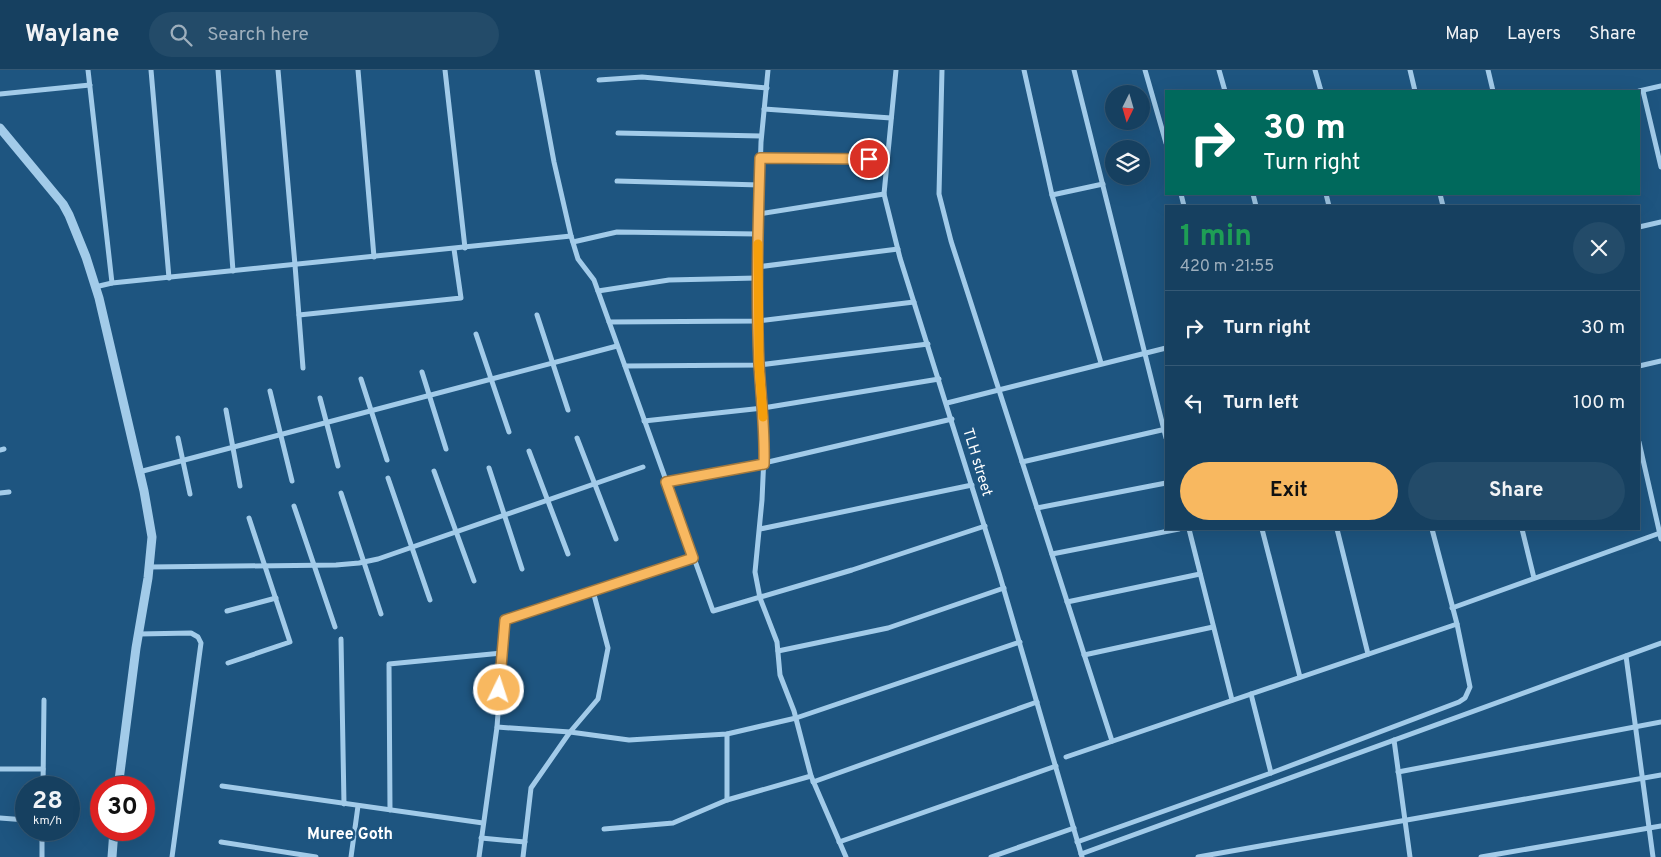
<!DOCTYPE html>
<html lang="en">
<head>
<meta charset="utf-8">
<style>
	:root { --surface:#164060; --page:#234b69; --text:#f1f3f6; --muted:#9eafbd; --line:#355975; --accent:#f8b860 }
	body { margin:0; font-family:Overpass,sans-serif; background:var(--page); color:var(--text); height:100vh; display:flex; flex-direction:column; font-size:19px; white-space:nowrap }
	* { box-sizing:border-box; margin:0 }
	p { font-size:16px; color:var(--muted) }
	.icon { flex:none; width:28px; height:28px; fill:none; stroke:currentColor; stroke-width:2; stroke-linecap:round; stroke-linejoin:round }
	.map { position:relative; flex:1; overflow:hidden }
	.sheet { position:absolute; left:1165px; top:135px; width:475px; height:325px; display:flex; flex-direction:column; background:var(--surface); border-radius:0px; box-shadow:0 5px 20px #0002,0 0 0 1px var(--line) }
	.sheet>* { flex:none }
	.guide { position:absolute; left:1165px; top:20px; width:475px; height:105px; border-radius:0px; box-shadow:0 5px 20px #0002,0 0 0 1px var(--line); background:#00695c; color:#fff; overflow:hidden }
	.needle { width:32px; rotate:185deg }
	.controls { position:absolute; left:1105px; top:15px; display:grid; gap:10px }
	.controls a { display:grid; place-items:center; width:45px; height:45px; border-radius:50%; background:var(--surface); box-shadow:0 5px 20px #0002,0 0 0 1px var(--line); font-size:25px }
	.speed { position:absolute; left:15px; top:706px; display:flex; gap:10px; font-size:25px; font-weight:700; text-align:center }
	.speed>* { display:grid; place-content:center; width:65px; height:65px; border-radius:50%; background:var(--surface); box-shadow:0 5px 20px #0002,0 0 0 1px var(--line); line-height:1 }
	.speed small { font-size:12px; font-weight:400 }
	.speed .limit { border:8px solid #d22; background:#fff; color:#111 }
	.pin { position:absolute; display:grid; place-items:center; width:42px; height:42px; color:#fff; margin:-21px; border:2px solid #fff; border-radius:50%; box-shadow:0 1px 5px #0007 }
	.me { position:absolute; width:55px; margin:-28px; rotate:4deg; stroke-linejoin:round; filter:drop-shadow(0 0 4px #0008) }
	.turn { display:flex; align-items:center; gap:18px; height:105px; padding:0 15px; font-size:22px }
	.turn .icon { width:65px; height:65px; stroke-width:2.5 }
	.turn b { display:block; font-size:35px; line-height:42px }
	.round { display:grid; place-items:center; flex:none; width:52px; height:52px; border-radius:26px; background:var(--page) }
	.head { display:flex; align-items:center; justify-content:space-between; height:85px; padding:0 15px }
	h1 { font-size:30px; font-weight:700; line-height:38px; color:#1e9e55 }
	.action { display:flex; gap:10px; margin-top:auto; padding:10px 15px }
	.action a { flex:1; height:58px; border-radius:30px; background:var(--accent); color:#111; font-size:20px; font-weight:700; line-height:58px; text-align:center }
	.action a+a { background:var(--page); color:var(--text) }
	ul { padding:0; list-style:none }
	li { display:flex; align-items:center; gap:15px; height:75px; padding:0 15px; border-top:1px solid var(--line) }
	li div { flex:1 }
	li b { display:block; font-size:19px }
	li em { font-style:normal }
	header { display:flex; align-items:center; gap:30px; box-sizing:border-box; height:70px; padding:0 25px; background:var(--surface); border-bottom:1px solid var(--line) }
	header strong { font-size:24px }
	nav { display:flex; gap:28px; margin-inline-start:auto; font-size:18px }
	.search { width:350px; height:45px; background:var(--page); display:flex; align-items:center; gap:12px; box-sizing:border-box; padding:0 18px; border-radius:28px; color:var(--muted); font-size:19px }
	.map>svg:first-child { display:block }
</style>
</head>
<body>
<header>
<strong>Waylane</strong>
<div class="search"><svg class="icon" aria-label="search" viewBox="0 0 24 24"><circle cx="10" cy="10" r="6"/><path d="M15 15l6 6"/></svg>Search here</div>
<nav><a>Map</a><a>Layers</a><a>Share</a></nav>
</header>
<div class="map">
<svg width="1661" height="787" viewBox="0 0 1661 787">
	<rect width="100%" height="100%" fill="#1e5580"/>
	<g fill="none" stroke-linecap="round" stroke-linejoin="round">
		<g stroke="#a2cbe9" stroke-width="5">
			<path d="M 88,0 L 112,213"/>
			<path d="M 151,0 L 169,208"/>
			<path d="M 218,0 L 233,201"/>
			<path d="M 278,0 L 295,195 L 303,298"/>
			<path d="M 358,0 L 374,187"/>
			<path d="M 445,0 L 465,178"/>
			<path d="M 537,0 L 554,92 L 571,166 L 578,189 L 594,210 L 713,541 L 852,500 L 985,456"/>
			<path d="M 768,0 L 761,72 L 758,164 L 757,208 L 759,295 L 765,363 L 762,430 L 755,502 L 760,528 L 777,572 L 780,605 L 794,641 L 811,706 L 846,787"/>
			<path d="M 896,0 L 884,124 L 900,188 L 999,503 L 1082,787"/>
			<path d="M 942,0 L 939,124 L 951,171 L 1112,671"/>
			<path d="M 1024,0 L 1052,125 L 1101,293"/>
			<path d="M 1074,0 L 1166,368"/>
			<path d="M 1145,0 L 1166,73"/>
			<path d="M 1219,0 L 1225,21"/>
			<path d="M 1315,0 L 1321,21"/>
			<path d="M 1410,0 L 1415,21"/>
			<path d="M 1488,0 L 1493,21"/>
			<path d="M 599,10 L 642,7 L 767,18"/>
			<path d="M 1639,21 L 1661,16"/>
			<path d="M 1643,21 L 1661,97"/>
			<path d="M 0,24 L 90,15"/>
			<path d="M 764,39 L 891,48"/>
			<path d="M 618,63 L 761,66"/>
			<path d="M 760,88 L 887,89"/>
			<path d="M 617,111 L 760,115"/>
			<path d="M 1181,124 L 1184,136"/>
			<path d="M 1253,124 L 1256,136"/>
			<path d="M 1326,124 L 1329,136"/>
			<path d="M 1440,124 L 1443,136"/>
			<path d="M 1052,125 L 1103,114"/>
			<path d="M 759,144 L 884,124"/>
			<path d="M 1639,157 L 1661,152"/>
			<path d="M 573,172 L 617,162 L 758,164"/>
			<path d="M 757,197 L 898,179"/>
			<path d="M 95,217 L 112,213 L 571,166"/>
			<path d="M 598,221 L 669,210 L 757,208"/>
			<path d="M 299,245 L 461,228 L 454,179"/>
			<path d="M 537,245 L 568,340"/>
			<path d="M 609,252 L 758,251 L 914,232"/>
			<path d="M 476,264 L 509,362"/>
			<path d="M 625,296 L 759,295 L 928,274"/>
			<path d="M 1639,296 L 1661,291"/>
			<path d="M 422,302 L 446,379"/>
			<path d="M 361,309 L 387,390"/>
			<path d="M 270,321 L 292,411"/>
			<path d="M 320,328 L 338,396"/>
			<path d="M 947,333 L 1166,278"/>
			<path d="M 226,340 L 240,416"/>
			<path d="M 644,351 L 763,338 L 939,309"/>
			<path d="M 178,368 L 190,424"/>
			<path d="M 577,368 L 616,469"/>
			<path d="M 1639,372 L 1661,469"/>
			<path d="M 0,380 L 4,379"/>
			<path d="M 529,381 L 568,484"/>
			<path d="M 1022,392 L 1166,359"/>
			<path d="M 489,398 L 522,499"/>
			<path d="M 434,401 L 474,511"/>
			<path d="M 139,402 L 617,276"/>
			<path d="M 388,408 L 430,530"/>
			<path d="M 666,412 L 764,393 L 952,349"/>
			<path d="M 0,423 L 9,422"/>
			<path d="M 341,423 L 381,544"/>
			<path d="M 294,436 L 335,557"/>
			<path d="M 1037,438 L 1166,413"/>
			<path d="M 760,459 L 972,415"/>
			<path d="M 1189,459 L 1232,630"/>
			<path d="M 1262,459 L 1300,607"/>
			<path d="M 1337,459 L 1368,584"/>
			<path d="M 1522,459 L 1534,508"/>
			<path d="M 1052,484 L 1179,459"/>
			<path d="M 149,497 L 336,495 L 359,493 L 378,489 L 643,397"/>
			<path d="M 1067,532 L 1200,504"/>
			<path d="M 1452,538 L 1660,463"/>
			<path d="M 227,541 L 276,528"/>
			<path d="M 139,564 L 191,563 L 198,567 L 201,573 L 172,787"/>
			<path d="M 341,569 L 344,734"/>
			<path d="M 778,581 L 888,558 L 1004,518"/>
			<path d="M 1084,585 L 1213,557"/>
			<path d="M 1626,586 L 1653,787"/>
			<path d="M 228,593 L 290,572 L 249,448"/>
			<path d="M 1251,624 L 1271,703"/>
			<path d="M 497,657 L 570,662 L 629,670 L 727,664 L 796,648 L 1020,572"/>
			<path d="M 727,664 L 727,730"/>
			<path d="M 1394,670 L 1410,787"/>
			<path d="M 1066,687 L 1457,554"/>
			<path d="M 0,699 L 43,699"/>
			<path d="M 1398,702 L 1661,652"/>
			<path d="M 813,712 L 1037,632"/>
			<path d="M 222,716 L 483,753"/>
			<path d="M 43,718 L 44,630"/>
			<path d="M 390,740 L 389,594 L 502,583"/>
			<path d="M 0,748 L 26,750"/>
			<path d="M 604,759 L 673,753 L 727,730 L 811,706"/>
			<path d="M 481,768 L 525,772"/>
			<path d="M 221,772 L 316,787"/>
			<path d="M 839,772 L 1056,696"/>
			<path d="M 1077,772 L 1271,703 L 1459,632 L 1465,628 L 1470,617 L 1457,554 L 1432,459"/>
			<path d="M 1081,784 L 1661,573"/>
			<path d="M 42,787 L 42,760"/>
			<path d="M 351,787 L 358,736"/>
			<path d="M 479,787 L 497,657 L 505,550 L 693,488"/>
			<path d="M 523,787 L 531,718 L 570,662 L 598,629 L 608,578 L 593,521"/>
			<path d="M 991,787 L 1074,758"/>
			<path d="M 1198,787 L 1661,705"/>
			<path d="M 1481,787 L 1661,756"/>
		</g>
		<g stroke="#a2cbe9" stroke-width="9">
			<path d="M 0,58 L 63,134 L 69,145 L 86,187 L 99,228 L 144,421 L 152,467 L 148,508 L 136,578 L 118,718"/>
			<path d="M 112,787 L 114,760"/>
		</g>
	</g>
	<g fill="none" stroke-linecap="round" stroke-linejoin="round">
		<defs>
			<path id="route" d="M 499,620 L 505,550 L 693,488 L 666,412 L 764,394 C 765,360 761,328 759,294 C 756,225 758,157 760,88 L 869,89"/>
		</defs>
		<use href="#route" stroke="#a1783e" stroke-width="12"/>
		<use href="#route" stroke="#f8b860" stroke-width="9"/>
		<path stroke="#f59e0b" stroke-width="9" d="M 758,174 L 759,295 L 763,347"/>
	</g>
	<g text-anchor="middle" stroke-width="5" stroke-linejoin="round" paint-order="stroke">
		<g font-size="15" fill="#fff" stroke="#1e5580">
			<text transform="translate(978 392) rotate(73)" y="5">TLH street</text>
		</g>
		<g font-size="16" font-weight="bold" fill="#fff" stroke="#1e5580">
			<text x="350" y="769">Muree Goth</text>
		</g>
	</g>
</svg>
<div class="controls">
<a><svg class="needle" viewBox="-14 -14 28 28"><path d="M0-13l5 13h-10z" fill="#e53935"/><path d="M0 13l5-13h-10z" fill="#9eafbd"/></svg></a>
<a><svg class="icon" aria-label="layers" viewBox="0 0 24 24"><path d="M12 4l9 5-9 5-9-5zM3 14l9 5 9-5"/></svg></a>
</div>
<div class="speed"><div>28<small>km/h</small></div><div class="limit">30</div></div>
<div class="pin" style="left:869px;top:89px;background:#d93025"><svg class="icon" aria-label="arrive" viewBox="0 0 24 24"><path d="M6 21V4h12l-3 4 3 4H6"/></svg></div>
<svg class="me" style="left:499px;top:620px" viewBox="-20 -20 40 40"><circle r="17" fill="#f8b860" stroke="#fff" stroke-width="3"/><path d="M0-11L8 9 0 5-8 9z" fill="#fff"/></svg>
<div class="guide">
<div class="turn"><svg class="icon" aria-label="right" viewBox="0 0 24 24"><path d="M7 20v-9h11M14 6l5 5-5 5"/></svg><div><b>30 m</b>Turn right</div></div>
</div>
<section class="sheet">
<div class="head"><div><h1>1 min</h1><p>420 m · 21:55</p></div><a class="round"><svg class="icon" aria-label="close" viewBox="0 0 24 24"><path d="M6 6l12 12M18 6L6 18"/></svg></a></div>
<ul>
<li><svg class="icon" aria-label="right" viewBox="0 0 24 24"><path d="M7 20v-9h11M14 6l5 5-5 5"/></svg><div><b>Turn right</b></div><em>30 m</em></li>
<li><svg class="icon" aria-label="left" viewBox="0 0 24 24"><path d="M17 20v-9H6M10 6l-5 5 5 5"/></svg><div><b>Turn left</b></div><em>100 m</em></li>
</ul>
<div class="action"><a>Exit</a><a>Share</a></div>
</section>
</div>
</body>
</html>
